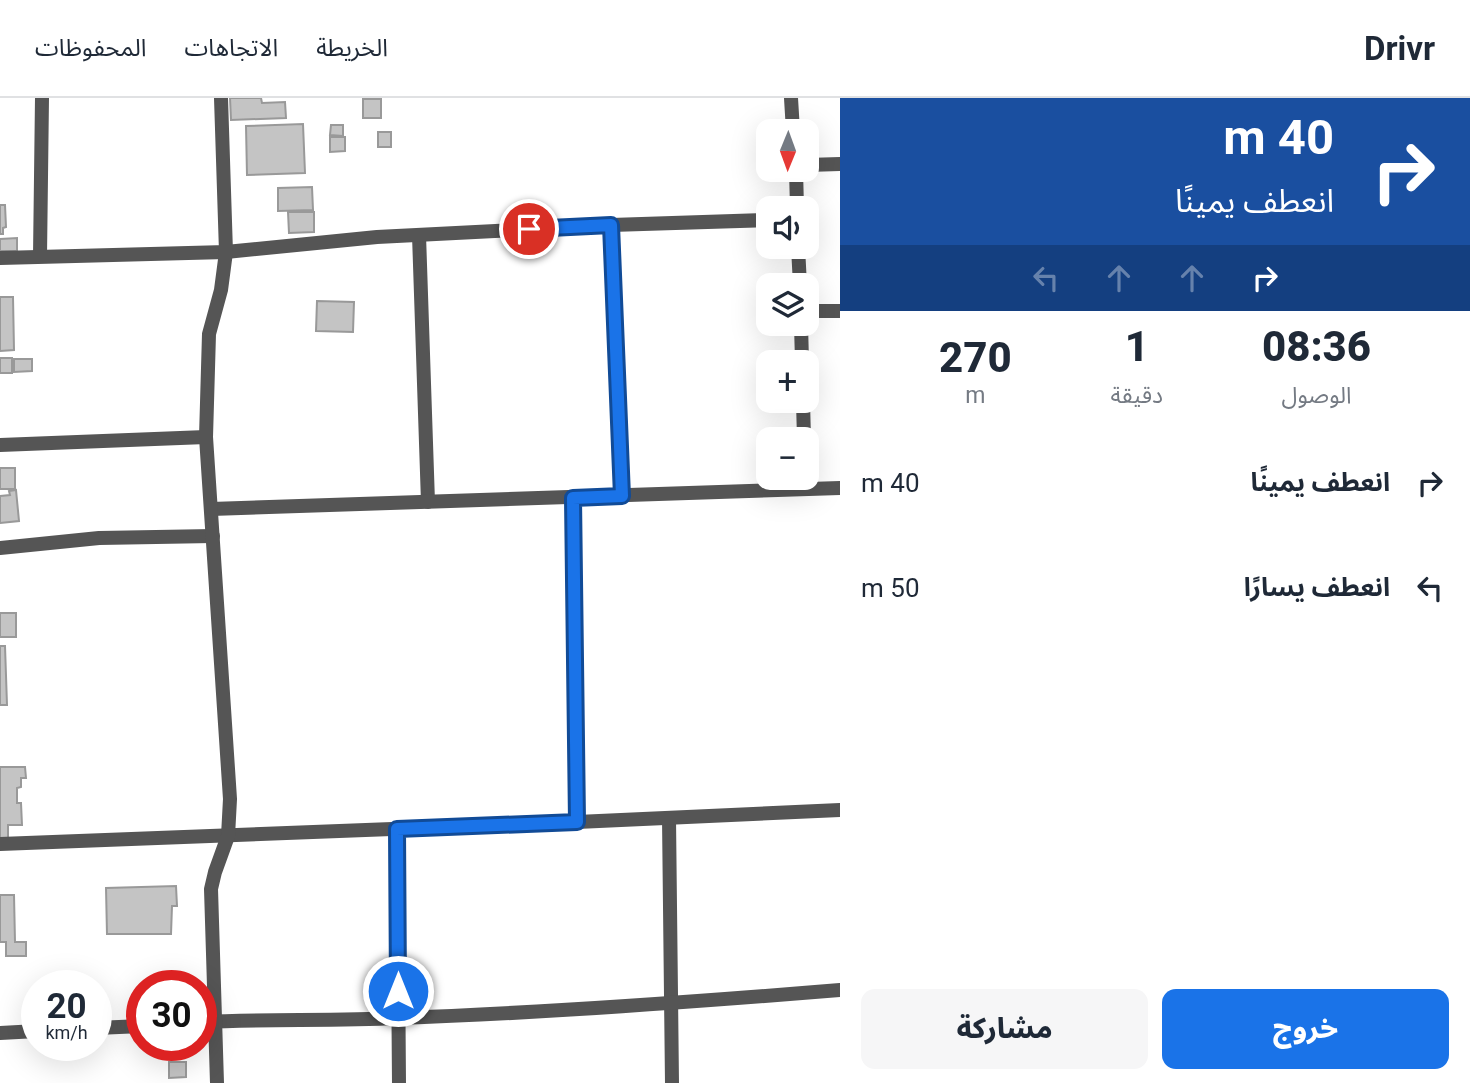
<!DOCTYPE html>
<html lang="ar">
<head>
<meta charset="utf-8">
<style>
	:root { --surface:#fff; --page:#f6f6f7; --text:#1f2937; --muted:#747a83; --line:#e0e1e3; --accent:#1a73e8 }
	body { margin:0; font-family:Roboto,"Noto Sans Arabic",sans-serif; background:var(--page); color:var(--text); direction:rtl; height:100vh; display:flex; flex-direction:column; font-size:26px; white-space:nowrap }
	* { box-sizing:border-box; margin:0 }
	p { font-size:23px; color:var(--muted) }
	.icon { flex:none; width:38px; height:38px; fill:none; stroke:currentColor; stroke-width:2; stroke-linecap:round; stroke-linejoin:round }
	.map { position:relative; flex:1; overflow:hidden; direction:ltr }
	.sheet { display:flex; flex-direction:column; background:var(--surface); width:630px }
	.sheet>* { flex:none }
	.guide { background:#1a4fa0; color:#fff; overflow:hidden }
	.needle { width:46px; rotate:181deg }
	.controls { position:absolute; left:756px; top:21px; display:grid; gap:14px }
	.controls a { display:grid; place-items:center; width:63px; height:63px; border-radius:14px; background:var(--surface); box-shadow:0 7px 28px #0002; font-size:35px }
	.speed { position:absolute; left:21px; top:872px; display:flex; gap:14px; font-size:35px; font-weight:700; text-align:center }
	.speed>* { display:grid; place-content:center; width:91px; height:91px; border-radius:50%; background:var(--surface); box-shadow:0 7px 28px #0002; line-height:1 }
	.speed small { font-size:18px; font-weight:400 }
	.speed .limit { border:10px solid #d22; background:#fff; color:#111 }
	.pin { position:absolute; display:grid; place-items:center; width:60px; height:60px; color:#fff; margin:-30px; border:4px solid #fff; border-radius:50%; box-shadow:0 2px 7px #0007 }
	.me { position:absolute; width:77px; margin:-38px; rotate:0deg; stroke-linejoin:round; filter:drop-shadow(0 0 5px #0008) }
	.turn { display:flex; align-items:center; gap:24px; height:147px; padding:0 21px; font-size:32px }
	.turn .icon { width:91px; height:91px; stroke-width:2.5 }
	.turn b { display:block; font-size:49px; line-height:60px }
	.lanes { display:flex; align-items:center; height:66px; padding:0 21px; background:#0003; justify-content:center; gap:35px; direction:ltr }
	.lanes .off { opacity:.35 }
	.eta { display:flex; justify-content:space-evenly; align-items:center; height:119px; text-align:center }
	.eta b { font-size:42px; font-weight:800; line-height:49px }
	.button { display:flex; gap:14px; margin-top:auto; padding:14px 21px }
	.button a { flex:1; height:80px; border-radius:14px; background:var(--accent); color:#fff; font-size:28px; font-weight:800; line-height:80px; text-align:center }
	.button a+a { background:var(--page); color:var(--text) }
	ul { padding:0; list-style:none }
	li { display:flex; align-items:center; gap:21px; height:105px; padding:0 21px }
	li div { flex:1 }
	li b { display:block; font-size:26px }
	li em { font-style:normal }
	header { display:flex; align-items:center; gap:42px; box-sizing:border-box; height:98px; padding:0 35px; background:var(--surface); border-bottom:2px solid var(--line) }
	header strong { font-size:33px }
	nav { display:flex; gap:38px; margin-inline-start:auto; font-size:24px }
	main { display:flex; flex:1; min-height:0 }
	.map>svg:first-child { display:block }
</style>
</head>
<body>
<header>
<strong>Drivr</strong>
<nav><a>الخريطة</a><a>الاتجاهات</a><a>المحفوظات</a></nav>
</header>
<main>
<section class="sheet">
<div class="guide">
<div class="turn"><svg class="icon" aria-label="right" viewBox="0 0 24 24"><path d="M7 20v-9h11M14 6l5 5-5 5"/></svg><div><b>40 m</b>انعطف يمينًا</div></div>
<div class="lanes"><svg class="icon off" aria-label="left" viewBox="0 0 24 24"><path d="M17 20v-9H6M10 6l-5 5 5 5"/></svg><svg class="icon off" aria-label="ahead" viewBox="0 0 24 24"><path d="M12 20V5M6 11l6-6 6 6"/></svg><svg class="icon off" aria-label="ahead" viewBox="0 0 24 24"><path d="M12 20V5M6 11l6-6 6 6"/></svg><svg class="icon" aria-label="right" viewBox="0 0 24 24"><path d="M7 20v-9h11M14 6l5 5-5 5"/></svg></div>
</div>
<div class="eta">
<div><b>08:36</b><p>الوصول</p></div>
<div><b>1</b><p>دقيقة</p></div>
<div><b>270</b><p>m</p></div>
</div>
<ul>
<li><svg class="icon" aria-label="right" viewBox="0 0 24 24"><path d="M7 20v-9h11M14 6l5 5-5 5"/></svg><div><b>انعطف يمينًا</b></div><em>40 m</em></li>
<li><svg class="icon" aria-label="left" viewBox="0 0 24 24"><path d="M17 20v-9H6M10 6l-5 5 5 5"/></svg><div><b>انعطف يسارًا</b></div><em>50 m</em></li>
</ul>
<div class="button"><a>خروج</a><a>مشاركة</a></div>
</section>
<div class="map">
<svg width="840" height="985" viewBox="0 0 840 985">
	<rect width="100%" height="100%" fill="#fff"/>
	<g fill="#c4c4c4" stroke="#999" stroke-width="2">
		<path d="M 230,0 L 261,0 L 262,5 L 285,4 L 286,20 L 231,22 Z"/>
		<rect x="363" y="1" width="18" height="19"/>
		<path d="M 303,26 L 305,75 L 247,77 L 246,28 Z"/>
		<path d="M 331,27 L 343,27 L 343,38 L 330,37 Z"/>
		<rect x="378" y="34" width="13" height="15"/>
		<path d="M 330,39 L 345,39 L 345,53 L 330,54 Z"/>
		<path d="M 312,89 L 313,112 L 278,113 L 278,90 Z"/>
		<path d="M 0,107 L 5,107 L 6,129 L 3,130 L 3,136 L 0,136 Z"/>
		<path d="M 288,114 L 314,114 L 314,134 L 289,135 Z"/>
		<path d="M 17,140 L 17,153 L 0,153 L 0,141 Z"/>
		<path d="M 0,199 L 13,199 L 14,252 L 0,253 Z"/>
		<path d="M 317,203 L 354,204 L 353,234 L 316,233 Z"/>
		<rect x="0" y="260" width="12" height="15"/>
		<path d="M 14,261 L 32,261 L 32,273 L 14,274 Z"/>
		<rect x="0" y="370" width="15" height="21"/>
		<path d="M 16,392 L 19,423 L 0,425 L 0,398 L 10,397 L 9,393 Z"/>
		<rect x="0" y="515" width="16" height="24"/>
		<path d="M 0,548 L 5,548 L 7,607 L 0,607 Z"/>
		<path d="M 0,669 L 25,669 L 26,680 L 21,680 L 21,689 L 17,690 L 17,705 L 21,705 L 22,727 L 8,727 L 8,744 L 0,744 Z"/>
		<path d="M 176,788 L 177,808 L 172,808 L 171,836 L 107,836 L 106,790 Z"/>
		<path d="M 0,797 L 14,797 L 15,844 L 26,844 L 26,858 L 6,858 L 6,844 L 0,844 Z"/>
		<path d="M 169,964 L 186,964 L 186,979 L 169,980 Z"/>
	</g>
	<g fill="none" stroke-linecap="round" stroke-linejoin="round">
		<g stroke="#555" stroke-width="14">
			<path d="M 791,0 L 793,33"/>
			<path d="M 807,67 L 840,66"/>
			<path d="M 796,72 L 797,110"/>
			<path d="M 611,127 L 622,398"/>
			<path d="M 419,137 L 428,404"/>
			<path d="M 798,149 L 800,187"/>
			<path d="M 40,158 L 42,0"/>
			<path d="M 0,160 L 226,154 L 377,139 L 611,127 L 768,122"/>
			<path d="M 807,213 L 840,213"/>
			<path d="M 801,226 L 802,264"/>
			<path d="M 803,303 L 804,341"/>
			<path d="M 0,347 L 206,339"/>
			<path d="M 573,400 L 577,724"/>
			<path d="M 211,411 L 840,390"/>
			<path d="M 0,450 L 99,440 L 213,438"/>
			<path d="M 669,720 L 672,985"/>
			<path d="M 397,731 L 399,985"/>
			<path d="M 0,746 L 577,724 L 840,712"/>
			<path d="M 201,924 C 267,921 333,923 398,920 C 546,915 693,904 840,892"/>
			<path d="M 96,930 L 142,928"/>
			<path d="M 0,935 L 37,933"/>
			<path d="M 217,985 L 211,791 L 215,774 L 228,738 L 230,701 L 206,339 L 209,236 L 221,192 L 226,154 L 221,0"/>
		</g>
	</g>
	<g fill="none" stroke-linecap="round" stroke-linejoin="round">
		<defs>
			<path id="route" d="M 398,893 L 397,731 L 577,724 L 573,400 L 622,398 L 611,127 L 529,131"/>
		</defs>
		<use href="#route" stroke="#114b97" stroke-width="18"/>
		<use href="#route" stroke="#1a73e8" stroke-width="12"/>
	</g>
</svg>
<div class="controls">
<a><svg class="needle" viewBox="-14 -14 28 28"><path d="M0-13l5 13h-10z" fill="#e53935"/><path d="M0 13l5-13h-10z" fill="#747a83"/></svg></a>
<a><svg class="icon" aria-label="sound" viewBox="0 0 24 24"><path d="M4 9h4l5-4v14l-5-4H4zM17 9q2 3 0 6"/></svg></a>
<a><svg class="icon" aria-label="layers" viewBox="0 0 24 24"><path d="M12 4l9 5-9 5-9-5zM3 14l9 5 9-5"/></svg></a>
<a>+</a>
<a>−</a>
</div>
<div class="speed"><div>20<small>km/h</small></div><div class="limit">30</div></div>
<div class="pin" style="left:529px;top:131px;background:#d93025"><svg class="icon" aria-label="arrive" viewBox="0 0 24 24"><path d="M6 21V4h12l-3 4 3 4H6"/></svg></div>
<svg class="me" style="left:398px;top:893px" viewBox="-20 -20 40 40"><circle r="17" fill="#1a73e8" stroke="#fff" stroke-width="3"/><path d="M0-11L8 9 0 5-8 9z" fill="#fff"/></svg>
</div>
</main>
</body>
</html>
